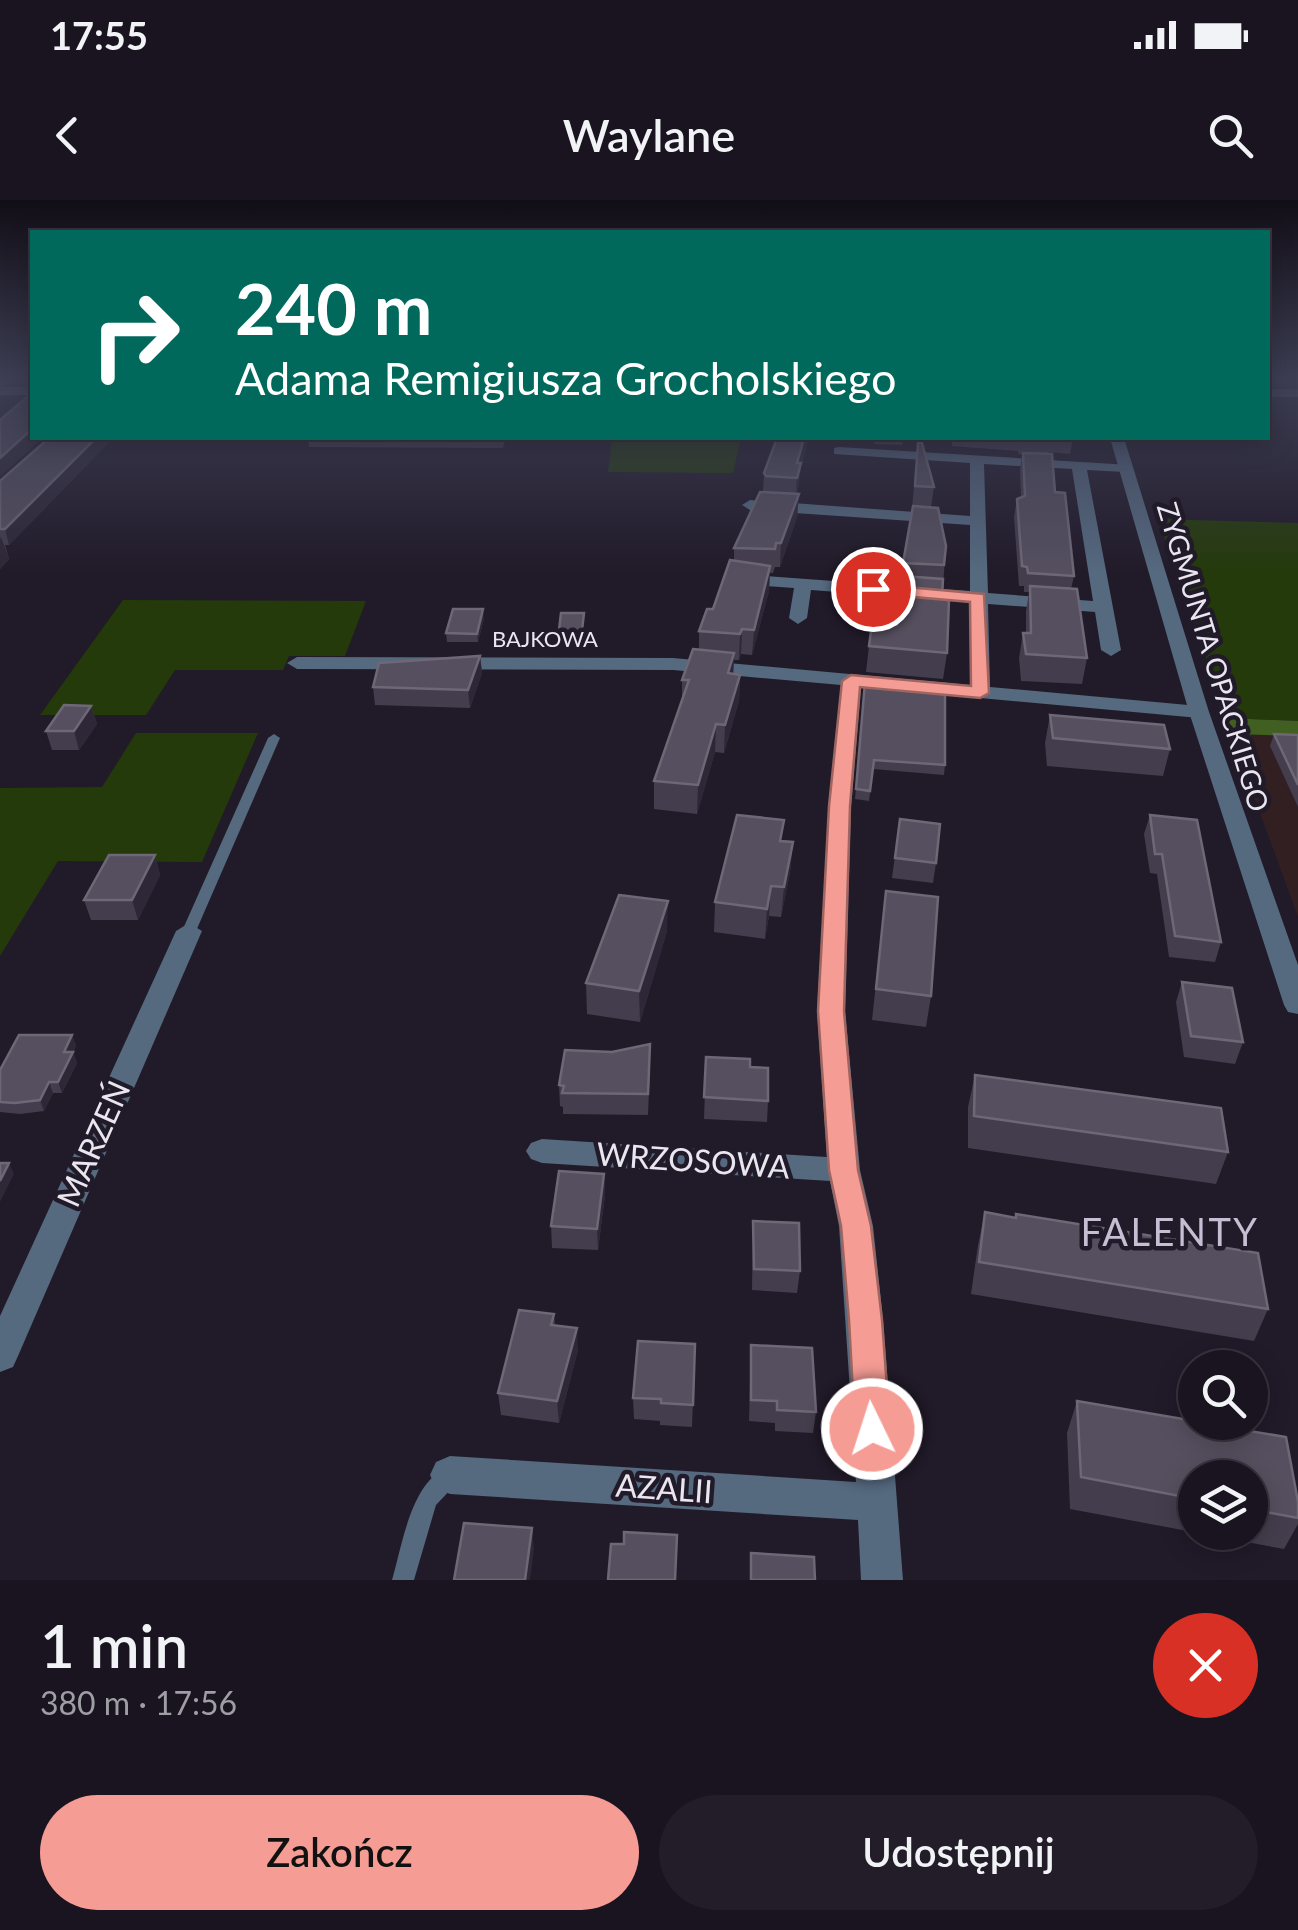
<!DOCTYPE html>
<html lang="pl">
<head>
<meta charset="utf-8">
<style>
	:root { --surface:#19141f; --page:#221d28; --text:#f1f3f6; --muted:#9f9ea4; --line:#37333d; --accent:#f59c94 }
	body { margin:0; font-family:Lato,sans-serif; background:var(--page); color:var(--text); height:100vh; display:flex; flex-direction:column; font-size:38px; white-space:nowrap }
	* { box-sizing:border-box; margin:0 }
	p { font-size:32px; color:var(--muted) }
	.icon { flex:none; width:55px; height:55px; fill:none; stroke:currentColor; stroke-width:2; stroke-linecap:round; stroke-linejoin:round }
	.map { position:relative; height:1380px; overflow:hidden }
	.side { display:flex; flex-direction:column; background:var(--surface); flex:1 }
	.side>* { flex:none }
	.hud { position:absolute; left:30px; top:30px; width:1240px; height:210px; border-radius:0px; box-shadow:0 5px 25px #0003,0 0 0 2px var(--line); background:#00695c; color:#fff; overflow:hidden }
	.tools { position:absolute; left:1178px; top:1150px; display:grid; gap:20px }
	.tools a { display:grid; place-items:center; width:90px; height:90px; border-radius:50%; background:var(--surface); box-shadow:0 5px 25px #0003,0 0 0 2px var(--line); font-size:50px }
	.pin { position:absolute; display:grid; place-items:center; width:85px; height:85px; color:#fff; margin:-42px; border:5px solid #fff; border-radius:50%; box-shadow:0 2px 10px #0007 }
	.me { position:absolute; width:110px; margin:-55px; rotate:356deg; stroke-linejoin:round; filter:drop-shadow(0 0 8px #0008) }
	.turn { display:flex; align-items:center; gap:35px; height:210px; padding:0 40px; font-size:45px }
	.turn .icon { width:130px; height:130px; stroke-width:2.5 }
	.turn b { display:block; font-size:70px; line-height:85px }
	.round { display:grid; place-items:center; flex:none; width:105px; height:105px; border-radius:52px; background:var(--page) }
	.overview { display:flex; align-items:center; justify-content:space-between; height:170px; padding:0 40px }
	h1 { font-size:60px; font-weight:600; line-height:75px }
	.primary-button { display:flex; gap:20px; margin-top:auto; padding:20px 40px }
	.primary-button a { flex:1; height:115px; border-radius:60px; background:var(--accent); color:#111; font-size:40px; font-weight:600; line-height:115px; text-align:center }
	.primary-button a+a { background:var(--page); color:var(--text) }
	.status { display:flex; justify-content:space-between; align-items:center; height:70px; padding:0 50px; background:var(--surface); direction:ltr }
	.status svg { height:28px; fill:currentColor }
	header { display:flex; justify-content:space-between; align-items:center; height:130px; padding:0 40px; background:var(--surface); font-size:45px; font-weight:600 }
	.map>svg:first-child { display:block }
</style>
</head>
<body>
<div class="status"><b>17:55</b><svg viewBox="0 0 49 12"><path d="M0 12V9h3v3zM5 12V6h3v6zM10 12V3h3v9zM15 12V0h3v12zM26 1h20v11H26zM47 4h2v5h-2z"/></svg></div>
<header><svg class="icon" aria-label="back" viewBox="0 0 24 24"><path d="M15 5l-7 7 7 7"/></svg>Waylane<svg class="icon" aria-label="search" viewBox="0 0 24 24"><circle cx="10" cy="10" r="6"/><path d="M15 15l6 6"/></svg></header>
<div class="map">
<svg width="1298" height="1380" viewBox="0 0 1298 1380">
	<rect width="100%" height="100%" fill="#211a29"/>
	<path fill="#321f21" d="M 1231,534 L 1298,536 L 1298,717 Z"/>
	<g fill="#243a0b">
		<path d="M 612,238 L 741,238 L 733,273 L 608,272 Z"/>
		<path d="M 1158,319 L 1298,323 L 1298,521 L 1226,518 Z"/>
		<path d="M 123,400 L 366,401 L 345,456 L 289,456 L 283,470 L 175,470 L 146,515 L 40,515 Z"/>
		<path d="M 136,533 L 258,533 L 202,662 L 58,661 L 0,756 L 0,588 L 102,587 Z"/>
	</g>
	<path fill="#405f21" d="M 1226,518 L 1298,521 L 1298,536 L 1231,534 Z"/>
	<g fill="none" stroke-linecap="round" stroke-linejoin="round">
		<g fill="#55697f" fill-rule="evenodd">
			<path d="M 274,534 L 280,538 L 196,731 L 189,735 L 184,734 L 182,731 L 268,538 Z"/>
			<path d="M 447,1268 L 455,1271 L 458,1278 L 455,1285 L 436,1305 L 414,1380 L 392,1380 C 402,1346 411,1282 447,1268 Z"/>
		</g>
		<g fill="#55697f" fill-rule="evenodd">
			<path d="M 0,179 L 10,179 L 0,187 Z"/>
			<path d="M 839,247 L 1130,265 L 1130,271 L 1125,272 L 1087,270 L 1121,450 L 1111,456 L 1101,450 L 1095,412 L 988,404 L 990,487 L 1199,506 L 1209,512 L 1199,518 L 861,487 L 851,607 L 845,811 L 860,970 L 873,1026 L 883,1120 L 903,1380 L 861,1380 L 858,1320 L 450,1294 L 436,1288 L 430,1275 L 436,1262 L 450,1256 L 856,1282 L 839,1026 L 830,981 L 542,963 L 531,959 L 526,951 L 531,943 L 542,939 L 827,957 L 817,811 L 829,607 L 841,485 L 673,470 L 297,469 L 287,463 L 297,457 L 673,458 L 970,485 L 970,402 L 811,390 L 807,418 L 798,424 L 789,418 L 794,388 L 739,384 L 730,379 L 739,374 L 970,391 L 970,325 L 750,310 L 742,305 L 750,300 L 970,316 L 970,263 L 834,254 L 834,248 ZM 984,264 L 1072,269 L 1093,401 L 988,393 Z"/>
			<path d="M 189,723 L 202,731 L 18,1156 L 13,1167 L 0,1172 L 0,1116 L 176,731 Z"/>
		</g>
		<g fill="#55697f" fill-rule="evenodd">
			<rect x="0" y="187" width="32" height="8"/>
			<rect x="1268" y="189" width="30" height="8"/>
			<path d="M 1110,238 L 1124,238 L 1209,512 L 1298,765 L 1298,814 L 1288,812 L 1284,805 L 1189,512 Z"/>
		</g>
	</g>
	<g fill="#443d4d" fill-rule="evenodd">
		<path d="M 49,238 L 113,238 L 9,345 L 5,345 L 9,359 L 0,369 L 0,281 Z"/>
		<path d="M 308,238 L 506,238 L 503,248 L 309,247 Z"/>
		<path d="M 777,238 L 809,238 L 801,266 L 797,294 L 799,294 L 797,317 L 780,367 L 775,367 L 773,373 L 770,373 L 769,391 L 752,455 L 741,454 L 739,460 L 734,460 L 733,474 L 740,475 L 739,501 L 724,553 L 715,552 L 697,614 L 654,609 L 654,581 L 682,502 L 682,480 L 699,450 L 699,431 L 713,409 L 734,360 L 734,348 L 763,292 L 764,273 Z"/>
		<path d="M 871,238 L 903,238 L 902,245 L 874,244 L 875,238 Z"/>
		<path d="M 952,238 L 1073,238 L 1070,254 L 1048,252 L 1048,254 L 1074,376 L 1071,389 L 1087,458 L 1082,484 L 1021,481 L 1019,458 L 1023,433 L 1026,433 L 1026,411 L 1029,392 L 1024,392 L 1024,386 L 1019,386 L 1014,317 L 1017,299 L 1021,298 L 1020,270 L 1022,255 L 1018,254 L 1018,251 L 952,246 Z"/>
		<path d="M 918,243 L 934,287 L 931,307 L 946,346 L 942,398 L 947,453 L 943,479 L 866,472 L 869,446 L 896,425 L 903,363 L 912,308 Z"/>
		<path d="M 584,413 L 581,448 L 559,448 L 558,439 Z"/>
		<path d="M 484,418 L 478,442 L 447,442 L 446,433 Z"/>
		<path d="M 480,456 L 482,473 L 470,508 L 375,505 L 373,487 Z"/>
		<path d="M 865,482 L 945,565 L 944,575 L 873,569 L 869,601 L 855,599 Z"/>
		<path d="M 91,506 L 97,524 L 79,550 L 52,550 L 46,531 Z"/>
		<path d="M 1050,515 L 1170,549 L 1163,576 L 1047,566 L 1045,543 Z"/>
		<path d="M 1274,534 L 1298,535 L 1298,607 L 1270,546 Z"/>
		<path d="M 1150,615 L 1221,742 L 1215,762 L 1169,757 L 1157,674 L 1150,673 L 1144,634 Z"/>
		<path d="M 900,619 L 936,663 L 933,683 L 892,678 Z"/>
		<path d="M 782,641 L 793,642 L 790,672 L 781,717 L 769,716 L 765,739 L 714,732 L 715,702 Z"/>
		<path d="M 155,655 L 160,675 L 138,720 L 91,720 L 84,700 Z"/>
		<path d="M 886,691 L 931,796 L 926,827 L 872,820 Z"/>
		<path d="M 667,731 L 640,822 L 587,814 L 586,783 Z"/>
		<path d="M 1182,782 L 1243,842 L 1235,864 L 1184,857 L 1176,802 Z"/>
		<path d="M 72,835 L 76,846 L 73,852 L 77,863 L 62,893 L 53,893 L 44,911 L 20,914 L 0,912 L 0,870 Z"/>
		<path d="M 706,857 L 768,901 L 767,922 L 704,919 Z"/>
		<path d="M 650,865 L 648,915 L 563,914 L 563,907 L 560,906 L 559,885 Z"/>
		<path d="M 975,875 L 1228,952 L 1216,984 L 968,948 L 968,907 Z"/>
		<path d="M 604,974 L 605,995 L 598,1050 L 552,1048 L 551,1026 Z"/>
		<path d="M 985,1012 L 1015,1018 L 1016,1014 L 1268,1109 L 1254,1141 L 971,1094 L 978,1045 Z"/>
		<path d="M 753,1021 L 800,1071 L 797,1093 L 752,1090 Z"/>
		<path d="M 554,1114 L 555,1125 L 578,1150 L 559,1223 L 501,1215 L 498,1193 Z"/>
		<path d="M 695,1144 L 692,1227 L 660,1225 L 660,1221 L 634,1219 L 633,1198 Z"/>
		<path d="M 751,1145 L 816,1212 L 813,1233 L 775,1231 L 775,1223 L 749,1221 Z"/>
		<path d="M 1077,1201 L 1195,1221 L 1195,1222 L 1286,1237 L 1298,1302 L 1298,1324 L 1284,1349 L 1070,1309 L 1067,1233 ZM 1195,1278 L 1250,1278 L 1250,1332 L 1195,1332 Z"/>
	</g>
	<g fill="#2e2737">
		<path d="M 32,229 L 32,238 L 42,238 L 0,277 L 0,258 Z"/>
		<path d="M 96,238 L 113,238 L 9,345 L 5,329 Z"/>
		<path d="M 804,238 L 809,238 L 801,266 L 799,284 L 796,300 L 797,263 Z"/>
		<path d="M 799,294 L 797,317 L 780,367 L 781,343 Z"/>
		<path d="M 1,337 L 9,359 L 0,369 L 0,339 Z"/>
		<path d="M 770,366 L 769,391 L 752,455 L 754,430 Z"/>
		<path d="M 483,409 L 484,418 L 478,442 L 477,434 Z"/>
		<path d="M 742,429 L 741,454 L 739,460 L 740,434 Z"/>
		<path d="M 734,453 L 733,479 L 728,473 Z"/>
		<path d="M 480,456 L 482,473 L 470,508 L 468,490 Z"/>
		<path d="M 740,475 L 739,501 L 724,553 L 725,525 Z"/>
		<path d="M 91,506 L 97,524 L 79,550 L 74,531 Z"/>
		<path d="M 716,524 L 715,552 L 697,614 L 698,585 Z"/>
		<path d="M 793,642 L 790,672 L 781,717 L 784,687 Z"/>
		<path d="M 155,655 L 160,675 L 138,720 L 132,700 Z"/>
		<path d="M 771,686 L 769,716 L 765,739 L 767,709 Z"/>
		<path d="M 668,701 L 667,731 L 640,822 L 639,791 Z"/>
		<path d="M 72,835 L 76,846 L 73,852 L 77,863 L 62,893 L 58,882 L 64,852 Z"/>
		<path d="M 49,882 L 53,893 L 44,911 L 40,900 Z"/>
		<path d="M 9,963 L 14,974 L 0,1002 L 0,981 Z"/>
		<path d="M 604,974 L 605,995 L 598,1050 L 597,1029 Z"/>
		<path d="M 577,1128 L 578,1150 L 559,1223 L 557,1201 Z"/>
		<path d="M 532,1328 L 534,1349 L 530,1380 L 525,1380 Z"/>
	</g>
	<g fill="#554f5f" stroke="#6d6776" stroke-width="2.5">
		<path d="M 32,193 L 32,229 L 0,258 L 0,220 Z"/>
		<path d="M 49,238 L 96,238 L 5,329 L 0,329 L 0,281 Z"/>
		<path d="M 777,238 L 804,238 L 797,263 L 801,263 L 797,278 L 766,276 L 764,273 Z"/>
		<path d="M 918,243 L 922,243 L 934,287 L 915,286 Z"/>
		<path d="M 1023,253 L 1052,254 L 1055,292 L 1065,293 L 1074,376 L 1028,373 L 1027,367 L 1022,366 L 1017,299 L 1025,296 Z"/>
		<path d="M 760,292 L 799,294 L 781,343 L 776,343 L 775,349 L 734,348 Z"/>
		<path d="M 913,306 L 938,308 L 946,346 L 944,365 L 903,363 Z"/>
		<path d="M 730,360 L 770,366 L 754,430 L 742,429 L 740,434 L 699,431 L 707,409 L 713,409 Z"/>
		<path d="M 902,376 L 943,379 L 942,398 L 949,399 L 947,453 L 869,446 L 872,423 L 897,425 Z"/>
		<path d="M 1030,386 L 1077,389 L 1087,458 L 1026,454 L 1023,433 L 1031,433 Z"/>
		<path d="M 453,409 L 483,409 L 477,434 L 446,433 Z"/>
		<path d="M 561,413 L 584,413 L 581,439 L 558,439 Z"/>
		<path d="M 693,449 L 734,453 L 728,473 L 740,475 L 725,525 L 716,524 L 698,585 L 654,581 L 689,480 L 682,480 Z"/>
		<path d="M 480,456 L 468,490 L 373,487 L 379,463 Z"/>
		<path d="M 865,482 L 945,489 L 945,565 L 874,560 L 870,591 L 856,589 Z"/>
		<path d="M 64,505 L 91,506 L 74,531 L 46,531 Z"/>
		<path d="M 1050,515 L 1164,525 L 1170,549 L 1053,538 Z"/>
		<path d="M 1274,534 L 1298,535 L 1298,585 Z"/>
		<path d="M 737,615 L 784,620 L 780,641 L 793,642 L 784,687 L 771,686 L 767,709 L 715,702 Z"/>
		<path d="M 1150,615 L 1197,620 L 1221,742 L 1175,736 L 1162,654 L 1155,654 Z"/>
		<path d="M 900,619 L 940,624 L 936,663 L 895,658 Z"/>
		<path d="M 109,655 L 155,655 L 132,700 L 84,700 Z"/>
		<path d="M 886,691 L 938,697 L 931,796 L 876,789 Z"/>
		<path d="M 619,695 L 668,701 L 639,791 L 586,783 Z"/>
		<path d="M 1182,782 L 1232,788 L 1243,842 L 1191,836 Z"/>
		<path d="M 19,835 L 72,835 L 64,852 L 73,852 L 58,882 L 49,882 L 40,900 L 15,903 L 0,902 L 0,870 Z"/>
		<path d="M 650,844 L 648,894 L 562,893 L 564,886 L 559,885 L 565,850 L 612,852 Z"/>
		<path d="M 706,857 L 750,859 L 750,867 L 768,868 L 768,901 L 704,897 Z"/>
		<path d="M 975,875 L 1221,908 L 1228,952 L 974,916 Z"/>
		<path d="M 0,963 L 9,963 L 0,981 Z"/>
		<path d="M 559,971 L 604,974 L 597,1029 L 551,1026 Z"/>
		<path d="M 985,1012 L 1016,1018 L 1016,1014 L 1258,1053 L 1268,1109 L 979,1062 Z"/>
		<path d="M 753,1021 L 799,1023 L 800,1071 L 754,1069 Z"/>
		<path d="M 519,1110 L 554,1114 L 551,1125 L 577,1128 L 557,1201 L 498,1193 Z"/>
		<path d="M 638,1141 L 695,1144 L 693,1205 L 661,1203 L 661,1199 L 633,1198 Z"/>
		<path d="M 751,1145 L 812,1148 L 816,1212 L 777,1210 L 777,1201 L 751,1200 Z"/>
		<path d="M 1077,1201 L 1195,1221 L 1195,1222 L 1286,1237 L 1298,1302 L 1298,1318 L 1250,1309 L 1250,1278 L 1195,1278 L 1195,1299 L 1081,1277 Z"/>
		<path d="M 464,1323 L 532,1328 L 525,1380 L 454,1380 Z"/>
		<path d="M 624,1332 L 677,1335 L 675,1380 L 608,1380 L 611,1344 L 624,1344 Z"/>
		<path d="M 751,1353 L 814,1357 L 815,1380 L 751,1380 Z"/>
	</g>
	<linearGradient id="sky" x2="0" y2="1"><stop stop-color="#120e17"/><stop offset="0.48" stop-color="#3d3e54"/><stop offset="1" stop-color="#3d3e54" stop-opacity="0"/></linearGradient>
	<rect width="1298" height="373" fill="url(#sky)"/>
	<path fill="#f59c94" stroke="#9f6560" stroke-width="2.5" d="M 873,384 L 984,394 L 989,493 L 980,498 L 860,487 L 850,606 L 844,811 L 858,970 L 871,1026 L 882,1120 L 890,1229 L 885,1240 L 872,1245 L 860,1240 L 855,1229 L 849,1120 L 841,1026 L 829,970 L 818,811 L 829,606 L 842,481 L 851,475 L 971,486 L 970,402 L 868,393 L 868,386 Z"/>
	<g text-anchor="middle" stroke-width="9" stroke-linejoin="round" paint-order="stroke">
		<g font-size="22" fill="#eae6f0" stroke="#211a29">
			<text x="545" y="447">BAJKOWA</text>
		</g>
		<g font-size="28" fill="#eae6f0" stroke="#211a29">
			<text transform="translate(1213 457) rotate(73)" y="10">ZYGMUNTA OPACKIEGO</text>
		</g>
		<g font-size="32" fill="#eae6f0" stroke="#211a29">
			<text transform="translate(94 944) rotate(-66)" y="11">MARZEŃ</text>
			<text transform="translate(693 961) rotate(4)" y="11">WRZOSOWA</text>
			<text transform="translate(664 1289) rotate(4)" y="11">AZALII</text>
		</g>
		<g font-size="38" letter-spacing="2.5" fill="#c6bed3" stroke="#211a29">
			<text x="1170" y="1046">FALENTY</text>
		</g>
	</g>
</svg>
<div class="tools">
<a><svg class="icon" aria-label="search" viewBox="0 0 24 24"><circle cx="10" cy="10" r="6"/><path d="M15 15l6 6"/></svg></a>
<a><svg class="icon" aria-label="layers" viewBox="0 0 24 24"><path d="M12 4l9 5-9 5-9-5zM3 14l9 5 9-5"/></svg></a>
</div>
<div class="pin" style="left:873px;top:389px;background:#d93025"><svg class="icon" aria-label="arrive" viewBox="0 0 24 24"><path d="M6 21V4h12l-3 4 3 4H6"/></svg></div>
<svg class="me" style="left:872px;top:1229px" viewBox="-20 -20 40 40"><circle r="17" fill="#f59c94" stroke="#fff" stroke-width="3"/><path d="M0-11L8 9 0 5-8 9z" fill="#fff"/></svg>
<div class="hud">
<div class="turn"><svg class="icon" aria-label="right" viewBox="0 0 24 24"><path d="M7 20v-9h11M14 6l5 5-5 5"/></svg><div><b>240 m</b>Adama Remigiusza Grocholskiego</div></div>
</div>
</div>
<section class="side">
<div class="overview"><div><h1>1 min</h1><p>380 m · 17:56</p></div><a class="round" style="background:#d93025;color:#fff"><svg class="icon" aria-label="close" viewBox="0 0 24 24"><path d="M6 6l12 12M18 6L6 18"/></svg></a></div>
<div class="primary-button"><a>Zakończ</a><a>Udostępnij</a></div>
</section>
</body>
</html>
